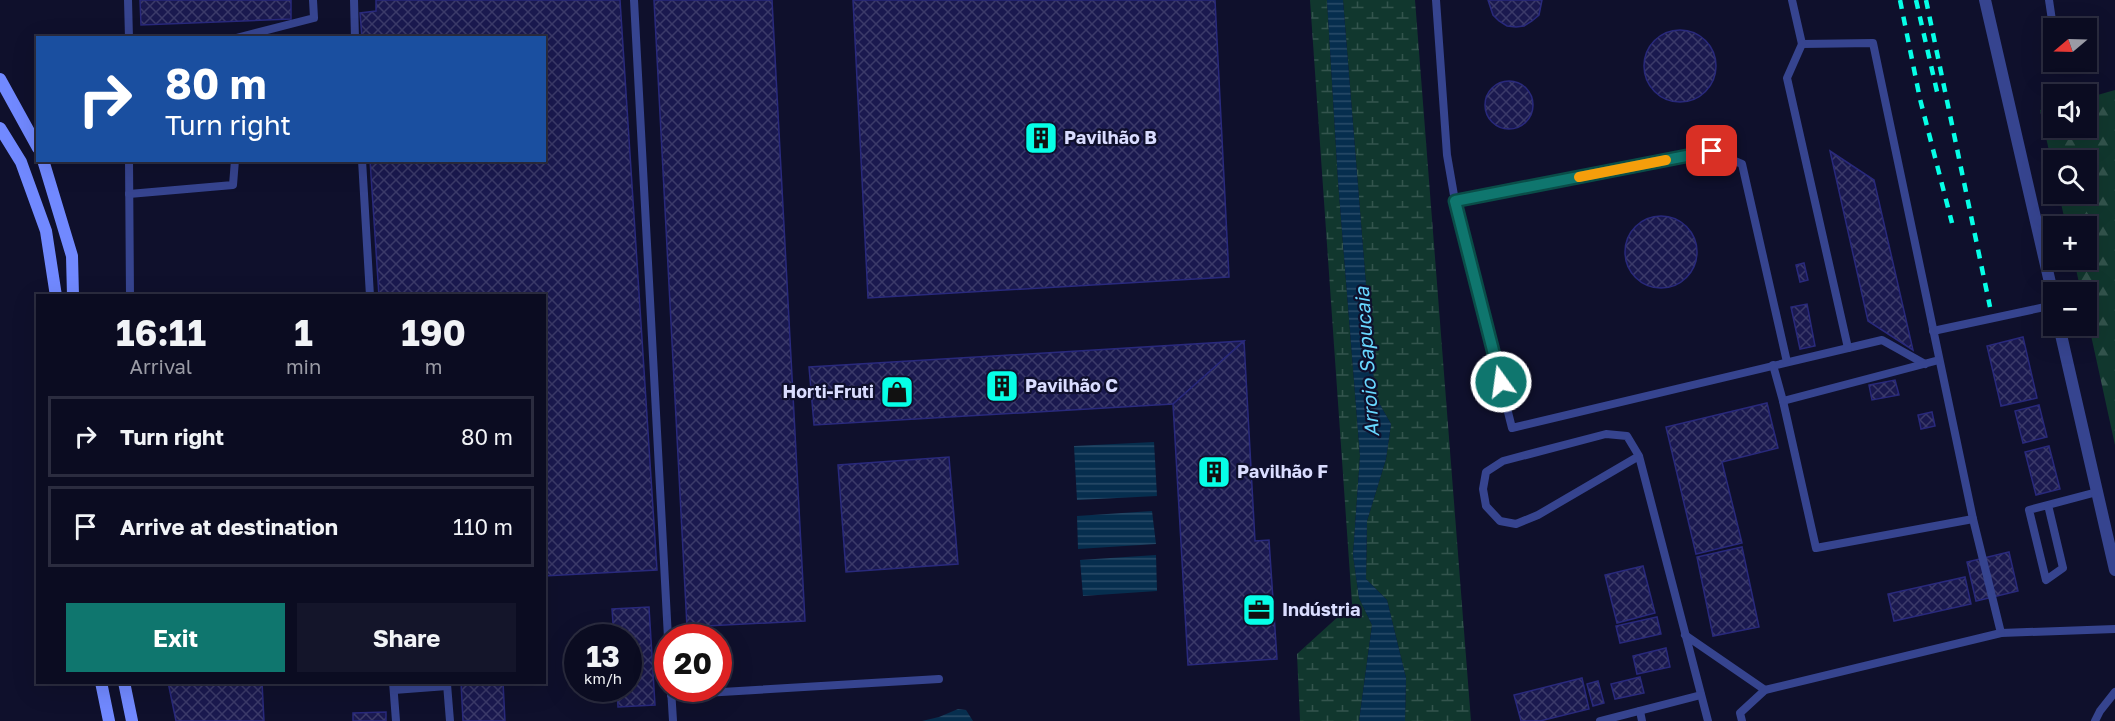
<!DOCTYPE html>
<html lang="en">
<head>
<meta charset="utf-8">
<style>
	:root { --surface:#0b0c21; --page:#14152a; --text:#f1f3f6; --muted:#9a9ba5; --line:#2b2c3f; --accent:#0f766e }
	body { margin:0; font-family:"Golos Text",sans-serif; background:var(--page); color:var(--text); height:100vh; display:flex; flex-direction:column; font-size:22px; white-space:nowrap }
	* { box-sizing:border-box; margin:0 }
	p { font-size:20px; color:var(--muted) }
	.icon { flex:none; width:33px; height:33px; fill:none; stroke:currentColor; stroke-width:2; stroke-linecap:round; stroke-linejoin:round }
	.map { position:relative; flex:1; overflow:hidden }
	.sheet { position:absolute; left:36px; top:294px; width:510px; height:390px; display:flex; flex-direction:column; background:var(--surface); border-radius:0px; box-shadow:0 6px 24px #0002,0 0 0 2px var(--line) }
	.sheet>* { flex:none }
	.hud { position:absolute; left:36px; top:36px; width:510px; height:126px; border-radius:0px; box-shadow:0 6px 24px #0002,0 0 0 2px var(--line); background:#1a4fa0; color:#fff; overflow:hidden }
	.needle { width:39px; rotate:251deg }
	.controls { position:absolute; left:2043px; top:18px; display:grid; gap:12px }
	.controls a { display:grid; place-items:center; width:54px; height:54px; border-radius:0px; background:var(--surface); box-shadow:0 6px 24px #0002,0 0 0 2px var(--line); font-size:30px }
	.speed { position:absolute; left:564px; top:624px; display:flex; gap:12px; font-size:30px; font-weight:700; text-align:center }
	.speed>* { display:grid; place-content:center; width:78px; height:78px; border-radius:50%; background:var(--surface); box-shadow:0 6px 24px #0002,0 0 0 2px var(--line); line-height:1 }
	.speed small { font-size:15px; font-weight:400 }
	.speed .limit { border:9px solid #d22; background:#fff; color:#111 }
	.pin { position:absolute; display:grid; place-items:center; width:51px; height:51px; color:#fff; margin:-26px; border-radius:12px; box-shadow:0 3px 9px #0006 }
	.me { position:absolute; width:66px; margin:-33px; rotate:346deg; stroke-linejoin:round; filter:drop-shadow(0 0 4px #0008) }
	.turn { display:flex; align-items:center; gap:21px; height:126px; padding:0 30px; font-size:27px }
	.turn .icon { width:78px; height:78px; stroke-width:2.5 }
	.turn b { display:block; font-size:42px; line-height:51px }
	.eta { display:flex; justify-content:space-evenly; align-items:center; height:102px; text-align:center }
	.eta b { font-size:36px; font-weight:700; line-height:42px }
	.primary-button { display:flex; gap:12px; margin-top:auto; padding:12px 30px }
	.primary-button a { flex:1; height:69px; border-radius:0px; background:var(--accent); color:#fff; font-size:24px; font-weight:700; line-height:69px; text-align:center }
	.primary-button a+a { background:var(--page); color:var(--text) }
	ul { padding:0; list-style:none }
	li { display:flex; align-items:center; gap:18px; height:81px; margin:0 12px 9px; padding:0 18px; border:3px solid var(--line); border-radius:0px }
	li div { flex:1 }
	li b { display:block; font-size:22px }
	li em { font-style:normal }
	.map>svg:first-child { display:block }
</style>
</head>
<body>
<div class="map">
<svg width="2115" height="721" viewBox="0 0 2115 721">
	<defs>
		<pattern id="forest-firs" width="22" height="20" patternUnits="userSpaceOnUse" patternTransform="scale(1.5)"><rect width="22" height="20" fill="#11372e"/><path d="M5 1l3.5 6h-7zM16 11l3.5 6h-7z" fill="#33544d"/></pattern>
		<pattern id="wetland-marsh" width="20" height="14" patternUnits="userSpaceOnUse" patternTransform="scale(1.5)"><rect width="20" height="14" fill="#11372e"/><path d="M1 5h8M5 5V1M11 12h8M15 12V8" fill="none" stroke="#33544d"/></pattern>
		<pattern id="water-rules" width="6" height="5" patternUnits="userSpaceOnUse" patternTransform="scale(1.5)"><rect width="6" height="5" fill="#062e4e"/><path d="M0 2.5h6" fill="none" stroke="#2a4c69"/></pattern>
		<pattern id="building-cross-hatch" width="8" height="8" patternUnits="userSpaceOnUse" patternTransform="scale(1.5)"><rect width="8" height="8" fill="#1a194f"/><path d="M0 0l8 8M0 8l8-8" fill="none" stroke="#3b3a69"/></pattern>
	</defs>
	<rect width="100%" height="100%" fill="#0f102c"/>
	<path fill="url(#forest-firs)" d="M 2115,90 L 2115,445 L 2087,317 L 2086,292 L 2081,292 L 2074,260 L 2086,260 L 2086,226 L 2066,226 L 2059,194 L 2086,194 L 2086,160 L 2054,160 L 2053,169 L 2040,110 L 2053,106 L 2054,128 L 2086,128 L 2087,98 Z"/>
	<g fill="url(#wetland-marsh)">
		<path d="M 1310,0 L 1327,0 L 1338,181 L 1360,456 L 1353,555 L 1359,598 L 1372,625 L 1359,721 L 1300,721 L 1297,654 L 1352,604 Z"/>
		<path d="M 1343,0 L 1415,0 L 1471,721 L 1405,721 L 1406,678 L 1387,600 L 1366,579 L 1367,521 L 1386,459 L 1391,424 L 1375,396 Z"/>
	</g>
	<g fill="url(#water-rules)">
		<path d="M 1327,0 L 1343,0 L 1375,396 L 1391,424 L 1386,459 L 1367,521 L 1366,579 L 1387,600 L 1406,678 L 1405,721 L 1359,721 L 1372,625 L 1359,598 L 1353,555 L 1360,456 L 1338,181 Z"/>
		<path d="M 1154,442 L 1157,496 L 1077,500 L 1074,446 Z"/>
		<path d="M 1152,511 L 1156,544 L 1078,549 L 1077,516 Z"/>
		<path d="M 1156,555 L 1157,591 L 1083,596 L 1080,560 Z"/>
		<path d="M 958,709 L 966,710 L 973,721 L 922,721 L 939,717 Z"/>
	</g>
	<g fill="url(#building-cross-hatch)" stroke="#29297c" stroke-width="1.5">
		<path d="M 140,0 L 291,0 L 291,19 L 141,25 Z"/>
		<path d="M 376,0 L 620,0 L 657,570 L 544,576 L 544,296 L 379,296 L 370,160 L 544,160 L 544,38 L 362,38 L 360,13 L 376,11 Z"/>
		<path d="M 654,0 L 772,0 L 805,621 L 687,627 Z"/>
		<path d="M 853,0 L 1215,0 L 1229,277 L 868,298 Z"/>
		<path d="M 1488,0 L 1542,0 L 1539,15 L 1532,21 L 1524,26 L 1516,27 L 1507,26 L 1499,21 L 1493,15 Z"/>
		<circle cx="1680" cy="66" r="36"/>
		<circle cx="1509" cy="105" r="24"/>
		<path d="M 1830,151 L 1874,180 L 1913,350 L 1868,321 Z"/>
		<circle cx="1661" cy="252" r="36"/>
		<path d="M 1804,263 L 1808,280 L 1800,282 L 1796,265 Z"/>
		<path d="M 1807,304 L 1815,346 L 1800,349 L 1791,307 Z"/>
		<path d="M 2023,337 L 2037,398 L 2001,406 L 1987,346 Z"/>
		<path d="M 1244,341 L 1173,404 L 814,425 L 809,367 Z"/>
		<path d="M 1244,341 L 1255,541 L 1269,540 L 1277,659 L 1188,665 L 1173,404 Z"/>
		<path d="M 1895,380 L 1899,395 L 1872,400 L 1869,385 Z"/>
		<path d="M 1767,403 L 1778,448 L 1722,462 L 1742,543 L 1696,554 L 1666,427 Z"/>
		<path d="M 2039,405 L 2047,437 L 2023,443 L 2015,411 Z"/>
		<path d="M 1932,412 L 1935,426 L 1921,429 L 1918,415 Z"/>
		<path d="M 2049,446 L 2060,489 L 2036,495 L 2025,452 Z"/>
		<path d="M 949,457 L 958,564 L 846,572 L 838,465 Z"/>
		<path d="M 1742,547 L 1759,627 L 1713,636 L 1697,557 Z"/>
		<path d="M 2009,552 L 2018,591 L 1976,601 L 1967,562 Z"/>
		<path d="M 1643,566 L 1655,613 L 1617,623 L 1605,575 Z"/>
		<path d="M 1965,577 L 1971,604 L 1894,621 L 1888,594 Z"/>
		<path d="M 649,607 L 655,705 L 618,707 L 617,688 L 628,688 L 628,638 L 614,638 L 612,609 Z"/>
		<path d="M 1657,617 L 1661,634 L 1620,643 L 1616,626 Z"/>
		<path d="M 1666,648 L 1670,667 L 1637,674 L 1633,656 Z"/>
		<path d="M 1640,677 L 1644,693 L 1615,699 L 1611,684 Z"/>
		<path d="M 1582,678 L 1589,709 L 1540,721 L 1521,721 L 1514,695 Z"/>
		<path d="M 1598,681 L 1604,703 L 1593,706 L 1587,684 Z"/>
		<path d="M 168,682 L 262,682 L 264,721 L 176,721 Z"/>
		<path d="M 461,682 L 503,682 L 505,721 L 463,721 Z"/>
		<path d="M 386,712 L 386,721 L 353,721 L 353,713 Z"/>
	</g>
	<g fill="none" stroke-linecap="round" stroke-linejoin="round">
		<g stroke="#36448f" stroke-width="8">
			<path d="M 128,0 L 129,38"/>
			<path d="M 354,0 L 355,38"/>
			<path d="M 634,0 L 668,638"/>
			<path d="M 1436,0 L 1447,155 L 1455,201 L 1512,428 L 1882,340 L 1925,364"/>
			<path d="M 1792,0 L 1802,44 L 1873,43 L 1973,519 L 2001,633 L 2115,629"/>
			<path d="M 2049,0 L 2054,34"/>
			<path d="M 236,38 L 314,18 L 313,0"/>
			<path d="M 1802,44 L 1787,78 L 1848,348"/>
			<path d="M 129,160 L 130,296"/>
			<path d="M 362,160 L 370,296"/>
			<path d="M 129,194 L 233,185 L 235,160"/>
			<path d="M 1455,201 L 1711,151 L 1742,164 L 1787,362"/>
			<path d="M 1933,331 L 2054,305"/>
			<path d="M 1773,365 L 1783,401 L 1939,360"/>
			<path d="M 1783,401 L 1816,548 L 1973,519"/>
			<path d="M 1639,456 L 1538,515 L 1516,524 L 1500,521 L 1486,506 L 1483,489 L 1486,472 L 1503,461 L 1606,434 L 1627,436 L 1639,456 L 1708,721"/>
			<path d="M 2048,505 L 2063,568 L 2046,580 L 2029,510 L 2097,492"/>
			<path d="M 1685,635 L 1765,690"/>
			<path d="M 393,682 L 396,721"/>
			<path d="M 447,684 L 450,721"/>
			<path d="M 671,688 L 673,721"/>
			<path d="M 394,690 L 447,686"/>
			<path d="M 671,695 L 939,679"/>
			<path d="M 1640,711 L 1642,721"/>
			<path d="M 1600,721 L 1701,695"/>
			<path d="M 1742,721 L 1740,713 L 1765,690 L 2001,633"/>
			<path d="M 2095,721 L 2100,711 L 2115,692"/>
		</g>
		<g stroke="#36448f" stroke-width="12">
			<path d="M 1985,0 L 2054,300"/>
			<path d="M 2059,326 L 2115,570"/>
		</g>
		<g stroke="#7189ff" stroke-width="12">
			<path d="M 0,79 L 38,148"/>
			<path d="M 0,128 L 21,162 L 46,231 L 56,296"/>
			<path d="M 43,160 L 72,256 L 73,296"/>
			<path d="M 101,682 L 109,721"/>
			<path d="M 124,682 L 132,721"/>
		</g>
		<g stroke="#06ffe7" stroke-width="4.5" stroke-dasharray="9 8" stroke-linecap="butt">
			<path d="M 1900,0 L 1920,99 L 1952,223"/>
			<path d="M 1916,0 L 1938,96"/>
			<path d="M 1926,0 L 1990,307"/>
		</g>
	</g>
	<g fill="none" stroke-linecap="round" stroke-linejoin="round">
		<defs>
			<path id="route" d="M 1501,382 L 1455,201 L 1712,151"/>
		</defs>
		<use href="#route" stroke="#0a4d48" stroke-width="15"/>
		<use href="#route" stroke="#0f766e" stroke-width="10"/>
		<path stroke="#f59e0b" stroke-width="10" d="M 1579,177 L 1666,160"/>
	</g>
	<defs>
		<symbol id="building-square" viewBox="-11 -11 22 22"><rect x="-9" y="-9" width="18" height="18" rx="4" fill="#06ffe7" stroke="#0f102c"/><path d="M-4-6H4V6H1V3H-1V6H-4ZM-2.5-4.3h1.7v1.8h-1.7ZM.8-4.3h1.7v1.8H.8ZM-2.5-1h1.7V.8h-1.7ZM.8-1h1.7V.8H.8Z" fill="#111"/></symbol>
		<symbol id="shop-square" viewBox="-11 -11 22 22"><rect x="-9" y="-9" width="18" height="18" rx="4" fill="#06ffe7" stroke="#0f102c"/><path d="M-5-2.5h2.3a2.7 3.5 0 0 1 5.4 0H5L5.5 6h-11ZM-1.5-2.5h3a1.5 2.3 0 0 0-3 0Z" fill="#111"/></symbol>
		<symbol id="office-square" viewBox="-11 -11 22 22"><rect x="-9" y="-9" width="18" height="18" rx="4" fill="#06ffe7" stroke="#0f102c"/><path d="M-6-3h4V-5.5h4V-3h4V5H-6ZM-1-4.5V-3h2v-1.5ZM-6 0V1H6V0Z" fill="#111"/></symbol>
	</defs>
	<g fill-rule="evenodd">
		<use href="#building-square" x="1022" y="119" width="38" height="38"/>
		<use href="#building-square" x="983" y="367" width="38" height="38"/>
		<use href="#shop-square" x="878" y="373" width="38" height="38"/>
		<use href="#building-square" x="1195" y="453" width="38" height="38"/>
		<use href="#office-square" x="1240" y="591" width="38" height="38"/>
	</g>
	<g text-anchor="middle" stroke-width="4.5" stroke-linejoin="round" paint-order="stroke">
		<g font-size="18" font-weight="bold" fill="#daddff" stroke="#0f102c" text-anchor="start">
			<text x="1064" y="144">Pavilhão B</text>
			<text x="1025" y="392">Pavilhão C</text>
			<text x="874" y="398" text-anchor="end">Horti-Fruti</text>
			<text x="1237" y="478">Pavilhão F</text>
			<text x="1282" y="616">Indústria</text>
		</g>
		<g font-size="20" font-style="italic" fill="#68d7ff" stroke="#0f102c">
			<text transform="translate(1367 362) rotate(-94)" y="7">Arroio Sapucaia</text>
		</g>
	</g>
</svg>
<div class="controls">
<a><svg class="needle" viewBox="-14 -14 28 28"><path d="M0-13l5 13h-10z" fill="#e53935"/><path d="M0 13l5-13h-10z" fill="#9a9ba5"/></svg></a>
<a><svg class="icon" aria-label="sound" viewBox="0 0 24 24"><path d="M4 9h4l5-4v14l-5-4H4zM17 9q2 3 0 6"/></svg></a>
<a><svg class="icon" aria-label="search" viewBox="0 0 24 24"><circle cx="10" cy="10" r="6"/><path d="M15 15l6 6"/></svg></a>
<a>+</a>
<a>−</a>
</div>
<div class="speed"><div>13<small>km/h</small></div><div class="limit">20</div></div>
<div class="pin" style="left:1712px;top:151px;background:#d93025"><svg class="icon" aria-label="arrive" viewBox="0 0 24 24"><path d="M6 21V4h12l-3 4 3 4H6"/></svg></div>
<svg class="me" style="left:1501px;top:382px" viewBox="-20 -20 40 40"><circle r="17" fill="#0f766e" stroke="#fff" stroke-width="3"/><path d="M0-11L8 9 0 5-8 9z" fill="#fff"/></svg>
<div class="hud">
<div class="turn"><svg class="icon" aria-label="right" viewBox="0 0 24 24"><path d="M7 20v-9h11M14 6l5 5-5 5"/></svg><div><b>80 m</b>Turn right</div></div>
</div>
<section class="sheet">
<div class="eta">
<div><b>16:11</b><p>Arrival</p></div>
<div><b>1</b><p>min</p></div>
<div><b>190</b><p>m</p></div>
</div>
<ul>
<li><svg class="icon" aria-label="right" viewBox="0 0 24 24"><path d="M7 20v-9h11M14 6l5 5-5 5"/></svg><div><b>Turn right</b></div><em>80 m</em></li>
<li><svg class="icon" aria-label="arrive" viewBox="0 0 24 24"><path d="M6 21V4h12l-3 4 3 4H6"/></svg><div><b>Arrive at destination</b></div><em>110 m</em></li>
</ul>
<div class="primary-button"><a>Exit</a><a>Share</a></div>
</section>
</div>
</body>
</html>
